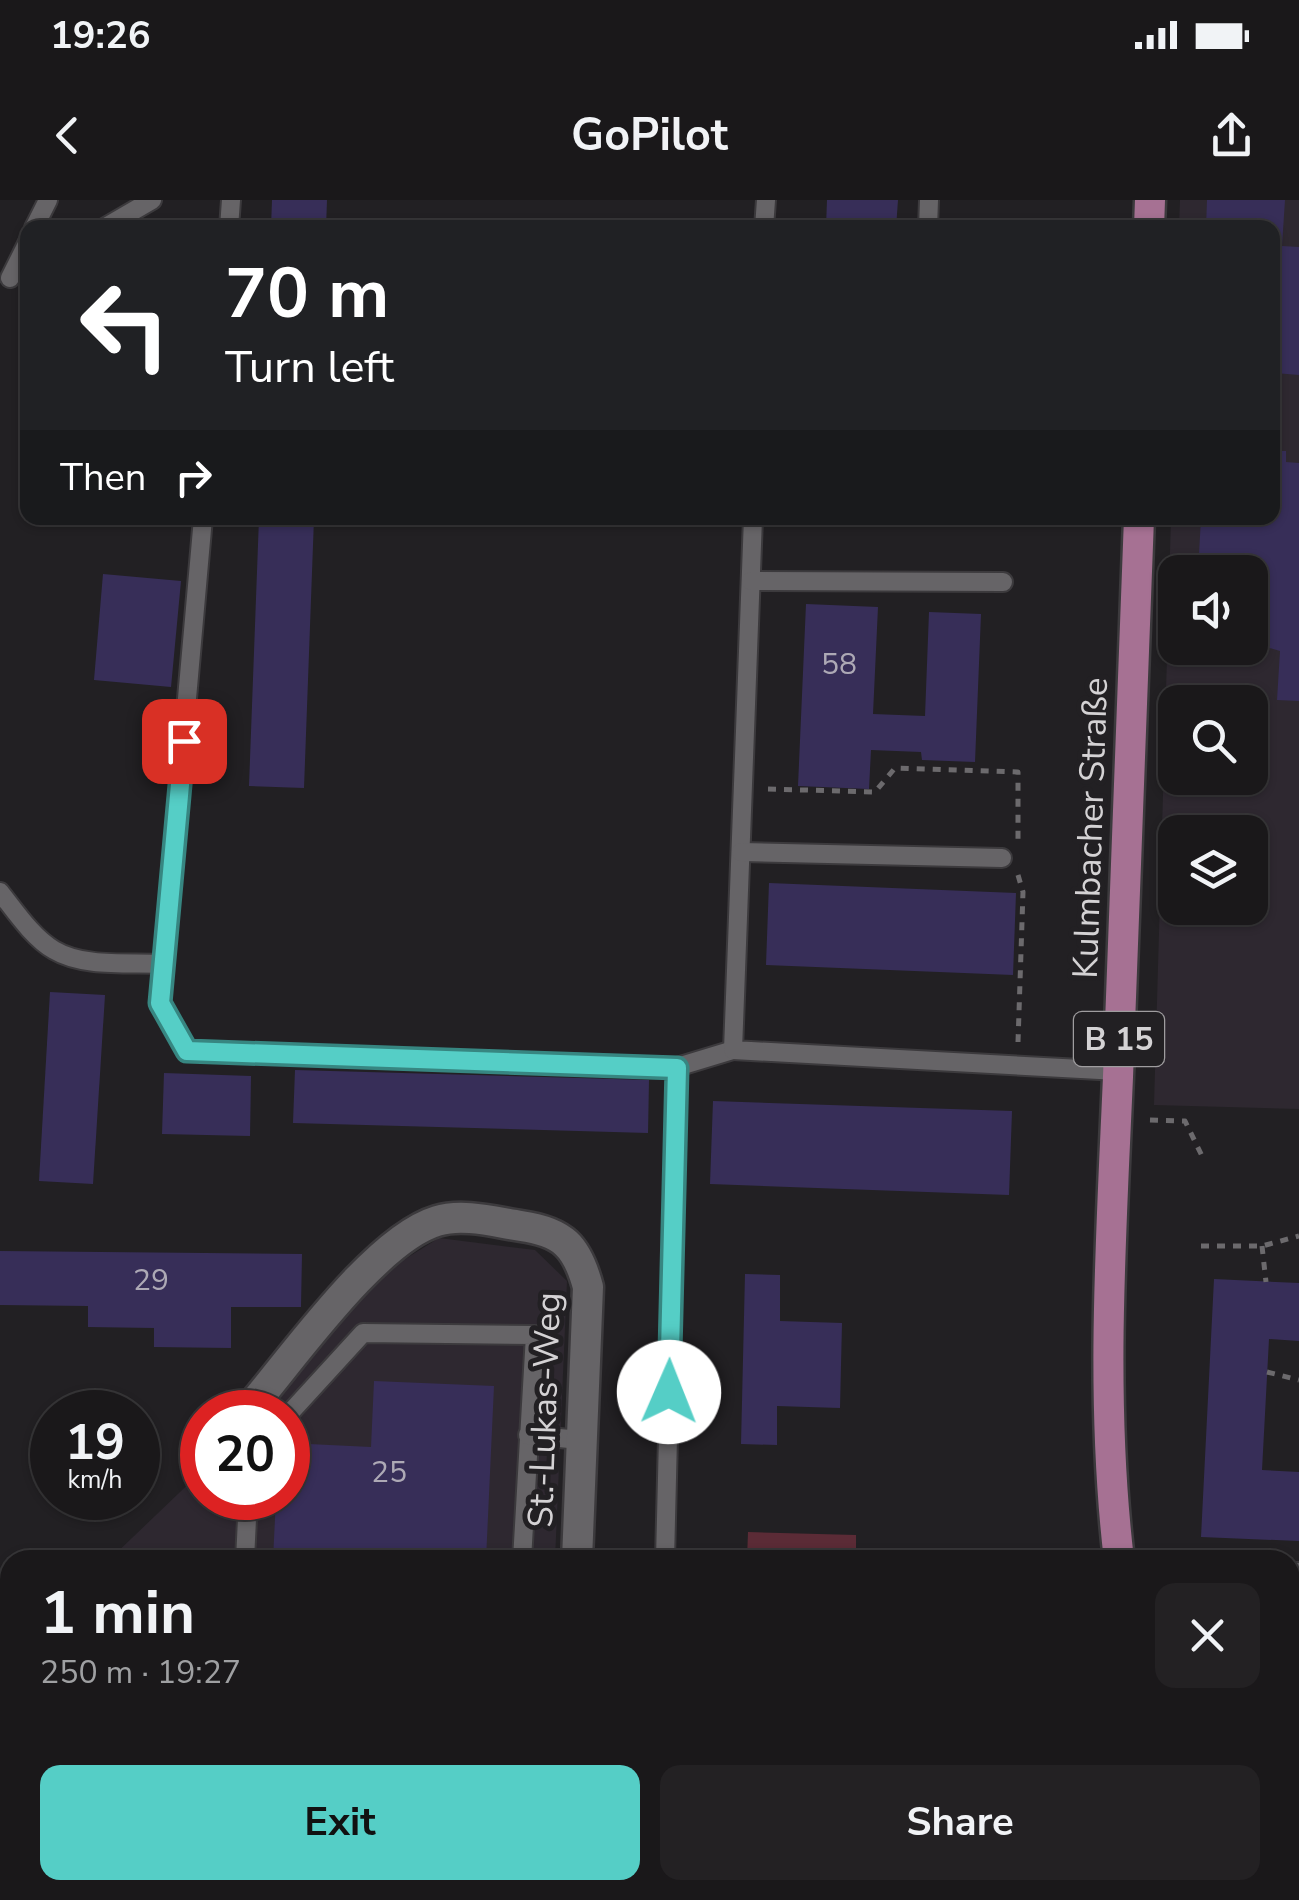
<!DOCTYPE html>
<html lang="en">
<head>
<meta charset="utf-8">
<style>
	:root { --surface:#1a181a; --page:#232123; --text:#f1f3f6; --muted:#9fa0a2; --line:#383739; --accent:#55cec6 }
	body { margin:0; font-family:"Nunito Sans",sans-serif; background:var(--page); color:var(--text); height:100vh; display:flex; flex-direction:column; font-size:38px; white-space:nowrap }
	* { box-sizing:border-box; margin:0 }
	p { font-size:32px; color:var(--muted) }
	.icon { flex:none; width:55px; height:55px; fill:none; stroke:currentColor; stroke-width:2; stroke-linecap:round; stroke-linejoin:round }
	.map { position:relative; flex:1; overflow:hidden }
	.drawer { position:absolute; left:0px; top:1350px; width:1300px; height:350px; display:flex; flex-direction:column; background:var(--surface); border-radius:30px 30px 0 0; box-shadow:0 2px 8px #0004,0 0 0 2px var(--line) }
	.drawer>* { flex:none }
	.top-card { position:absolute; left:20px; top:20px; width:1260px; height:305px; border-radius:20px; box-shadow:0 2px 8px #0004,0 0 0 2px var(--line); background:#202124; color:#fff; overflow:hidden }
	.buttons { position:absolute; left:1158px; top:355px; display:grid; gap:20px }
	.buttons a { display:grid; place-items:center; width:110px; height:110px; border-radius:20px; background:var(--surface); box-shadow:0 2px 8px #0004,0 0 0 2px var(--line); font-size:50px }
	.speed { position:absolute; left:30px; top:1190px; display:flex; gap:20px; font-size:50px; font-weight:700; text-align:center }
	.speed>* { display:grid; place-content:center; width:130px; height:130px; border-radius:50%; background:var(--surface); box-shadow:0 2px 8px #0004,0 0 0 2px var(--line); line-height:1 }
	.speed small { font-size:25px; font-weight:400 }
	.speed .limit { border:15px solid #d22; background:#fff; color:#111 }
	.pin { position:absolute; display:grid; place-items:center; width:85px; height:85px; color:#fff; margin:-42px; border-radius:20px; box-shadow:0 5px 15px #0006 }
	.me { position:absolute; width:110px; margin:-55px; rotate:1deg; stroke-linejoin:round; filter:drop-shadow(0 0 8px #0008) }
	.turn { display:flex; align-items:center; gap:35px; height:210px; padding:0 40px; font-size:45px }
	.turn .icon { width:130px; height:130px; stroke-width:2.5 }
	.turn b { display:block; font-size:70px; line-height:85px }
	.then { display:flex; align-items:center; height:95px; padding:0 40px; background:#0003; gap:20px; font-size:38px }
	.round { display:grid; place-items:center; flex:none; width:105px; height:105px; border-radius:20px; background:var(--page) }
	.overview { display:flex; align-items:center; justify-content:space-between; height:170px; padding:0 40px }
	h1 { font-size:60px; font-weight:700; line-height:75px }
	.cta { display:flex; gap:20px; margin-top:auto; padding:20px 40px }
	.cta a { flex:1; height:115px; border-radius:20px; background:var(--accent); color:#111; font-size:40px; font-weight:700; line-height:115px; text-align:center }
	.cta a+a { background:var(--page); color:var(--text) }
	.status { display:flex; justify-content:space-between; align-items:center; height:70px; padding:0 50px; background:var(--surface); direction:ltr }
	.status svg { height:28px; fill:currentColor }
	header { display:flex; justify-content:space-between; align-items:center; height:130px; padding:0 40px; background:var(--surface); font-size:45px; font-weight:700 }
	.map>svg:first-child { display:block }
</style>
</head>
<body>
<div class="status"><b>19:26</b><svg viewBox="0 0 49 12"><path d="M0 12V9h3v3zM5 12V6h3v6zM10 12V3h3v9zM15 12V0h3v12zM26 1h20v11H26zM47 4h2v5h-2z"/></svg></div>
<header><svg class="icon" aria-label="back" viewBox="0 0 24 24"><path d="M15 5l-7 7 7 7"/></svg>GoPilot<svg class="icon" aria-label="share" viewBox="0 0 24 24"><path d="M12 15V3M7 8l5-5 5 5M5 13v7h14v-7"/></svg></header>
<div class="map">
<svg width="1299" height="1700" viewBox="0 0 1299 1700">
	<rect width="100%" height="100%" fill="#222023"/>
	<g fill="#2e2830" fill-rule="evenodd">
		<path d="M 1180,0 L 1299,0 L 1299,909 L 1154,905 L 1171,318 L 1272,318 L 1272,28 L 1179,27 ZM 1175,372 L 1250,372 L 1250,448 L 1175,448 ZM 1175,502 L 1250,502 L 1250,578 L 1175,578 ZM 1175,632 L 1250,632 L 1250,708 L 1175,708 Z"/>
		<path d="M 439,1038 L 535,1050 L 567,1081 L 555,1360 L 109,1360 L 202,1271 L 202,1298 L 288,1298 L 288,1212 L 256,1212 L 381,1074 Z"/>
		<path d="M 10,1449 L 10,1624 L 0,1623 L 0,1458 Z"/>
		<path d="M 1290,1516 L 1299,1517 L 1299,1700 L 1222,1700 L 1220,1690 L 1290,1690 Z"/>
		<path d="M 570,1690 L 703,1690 L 893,1700 L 569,1700 Z"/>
	</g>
	<g fill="#5b2b36">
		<path d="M 748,1332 L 856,1335 L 856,1360 L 747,1360 Z"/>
		<path d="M 0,1626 L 10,1627 L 10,1690 L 514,1690 L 513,1700 L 0,1700 Z"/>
	</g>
	<g fill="#372e58">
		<path d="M 272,0 L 327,0 L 326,28 L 271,28 Z"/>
		<path d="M 827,0 L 898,0 L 896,28 L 826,28 Z"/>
		<path d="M 1207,0 L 1285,0 L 1282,46 L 1299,47 L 1299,175 L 1275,173 L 1272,28 L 1206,28 Z"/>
		<path d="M 1272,251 L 1286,251 L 1286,262 L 1299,263 L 1299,501 L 1277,500 L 1280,451 L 1263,446 L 1252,436 L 1250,372 L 1198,372 L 1201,318 L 1272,318 Z"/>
		<path d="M 259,318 L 314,318 L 304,588 L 249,586 Z"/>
		<path d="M 103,374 L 181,381 L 171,487 L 94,480 Z"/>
		<path d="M 806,404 L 878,407 L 873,514 L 925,516 L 929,412 L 981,414 L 975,562 L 922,560 L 921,552 L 871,550 L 869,589 L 798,586 Z"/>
		<path d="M 769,683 L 1016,693 L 1013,775 L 766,765 Z"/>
		<path d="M 50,792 L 105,795 L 93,984 L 39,981 Z"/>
		<path d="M 295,870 L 649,880 L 648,933 L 293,923 Z"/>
		<path d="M 164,873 L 251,876 L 250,936 L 162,934 Z"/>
		<path d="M 713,901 L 1012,911 L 1009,995 L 710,984 Z"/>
		<path d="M 0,1051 L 302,1054 L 301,1107 L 231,1107 L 231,1148 L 154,1147 L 154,1128 L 88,1127 L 88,1106 L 0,1105 Z"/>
		<path d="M 745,1074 L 780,1075 L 780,1121 L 842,1123 L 840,1208 L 777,1206 L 777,1245 L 741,1244 Z"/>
		<path d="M 1214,1079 L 1299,1083 L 1299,1141 L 1269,1139 L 1262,1270 L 1299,1272 L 1299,1341 L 1201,1337 Z"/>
		<path d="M 374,1181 L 494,1186 L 486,1360 L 273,1360 L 276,1298 L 288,1298 L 288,1243 L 371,1247 Z"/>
	</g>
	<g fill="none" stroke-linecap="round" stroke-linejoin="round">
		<defs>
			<g id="lane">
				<path d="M 34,28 L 48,0"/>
				<path d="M 104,28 L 152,0"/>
				<path d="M 229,28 L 231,0"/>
				<path d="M 764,28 L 766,0"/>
				<path d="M 928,28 L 929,0"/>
				<path d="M 10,78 L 28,42"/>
				<path d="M 203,318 L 160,803 L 187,851 L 677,867 L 733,850"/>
				<path d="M 753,318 L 733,850 L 1118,871"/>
				<path d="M 751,381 L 1003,382"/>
				<path d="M 741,652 L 1002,658"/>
				<path d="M 0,692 C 15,711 33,738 54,750 C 84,768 130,762 164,764"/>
				<path d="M 288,1215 L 363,1133 L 535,1135 L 522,1360"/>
				<path d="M 528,1235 L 580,1240"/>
				<path d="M 245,1360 L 248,1298"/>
				<path d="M 665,1360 L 677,867"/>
				<path d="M 1290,1372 L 1299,1372"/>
				<path d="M 679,1700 L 679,1690"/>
				<path d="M 934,1700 L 935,1690"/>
			</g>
			<g id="street">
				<path d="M 255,1202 C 297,1152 377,1039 437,1021 C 463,1013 495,1022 521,1026 C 563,1032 577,1046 588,1087 L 577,1360"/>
				<path d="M 1136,1690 L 1179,1692"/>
			</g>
			<g id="primary">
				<path d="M 1149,28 L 1150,0"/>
				<path d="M 1119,1360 C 1100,1200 1111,1038 1118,877 C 1125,690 1132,504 1139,318"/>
				<path d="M 1179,1690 L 1181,1700"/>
			</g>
		</defs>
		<use href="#lane" stroke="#3c3a3d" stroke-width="22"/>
		<use href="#street" stroke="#3c3a3d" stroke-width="35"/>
		<use href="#primary" stroke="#3c3a3d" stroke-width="35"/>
		<g stroke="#6c6a6d" stroke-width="5" stroke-dasharray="8 8" stroke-linecap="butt">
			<path d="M 1044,322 L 1044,318"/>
			<path d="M 768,589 L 875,592 L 895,568 L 1018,572 L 1018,639"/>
			<path d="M 1018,675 L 1023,692 L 1018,842"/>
			<path d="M 1150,920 L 1185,921 L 1204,960"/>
			<path d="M 1201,1046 L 1262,1046 L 1299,1036"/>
			<path d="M 1262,1046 L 1266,1082"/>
			<path d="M 1267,1172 L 1299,1180"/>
			<path d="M 282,1700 L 335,1690"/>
		</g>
		<use href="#lane" stroke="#666467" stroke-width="18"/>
		<use href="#street" stroke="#666467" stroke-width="30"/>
		<use href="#primary" stroke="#a67193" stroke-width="30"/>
	</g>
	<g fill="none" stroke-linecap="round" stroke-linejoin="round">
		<defs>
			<path id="route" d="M 184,541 L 160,803 L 187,851 L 677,868 L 669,1192"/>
		</defs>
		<use href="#route" stroke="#378681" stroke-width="25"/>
		<use href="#route" stroke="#55cec6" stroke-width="18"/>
	</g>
	<g text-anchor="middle" stroke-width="10" stroke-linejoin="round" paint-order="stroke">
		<g font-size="30" fill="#ada9b5">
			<text x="839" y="474">58</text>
			<text x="151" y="1090">29</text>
			<text x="389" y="1282">25</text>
		</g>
		<rect fill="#222023" stroke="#9f9d9f" stroke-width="2.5" x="1074" y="812" width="90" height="54" rx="8"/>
		<g font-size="32" font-weight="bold" fill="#d4d2d4">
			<text x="1119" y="850">B 15</text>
		</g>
		<g font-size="35" fill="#d4d2d4" stroke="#222023">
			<text transform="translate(1090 628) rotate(-88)" y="12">Kulmbacher Straße</text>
			<text transform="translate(544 1210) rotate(-88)" y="12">St.-Lukas-Weg</text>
		</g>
	</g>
</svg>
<div class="buttons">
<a><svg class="icon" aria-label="sound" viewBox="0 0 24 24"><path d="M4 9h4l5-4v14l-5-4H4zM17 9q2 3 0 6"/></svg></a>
<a><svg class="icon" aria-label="search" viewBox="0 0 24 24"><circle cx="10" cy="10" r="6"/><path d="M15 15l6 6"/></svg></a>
<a><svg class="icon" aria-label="layers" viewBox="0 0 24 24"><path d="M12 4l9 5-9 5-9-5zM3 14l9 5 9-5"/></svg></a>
</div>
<div class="speed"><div>19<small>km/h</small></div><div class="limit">20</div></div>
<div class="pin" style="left:184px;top:541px;background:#d93025"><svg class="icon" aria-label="arrive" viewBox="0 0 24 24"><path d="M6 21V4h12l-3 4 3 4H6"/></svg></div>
<svg class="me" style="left:669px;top:1192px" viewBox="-20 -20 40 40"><circle r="19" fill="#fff"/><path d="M0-13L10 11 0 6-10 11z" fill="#55cec6"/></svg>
<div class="top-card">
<div class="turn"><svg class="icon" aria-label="left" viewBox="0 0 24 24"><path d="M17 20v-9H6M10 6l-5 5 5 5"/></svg><div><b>70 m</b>Turn left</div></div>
<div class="then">Then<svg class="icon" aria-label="right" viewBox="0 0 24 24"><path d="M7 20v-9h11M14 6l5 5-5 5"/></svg></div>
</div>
<section class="drawer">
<div class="overview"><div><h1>1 min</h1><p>250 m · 19:27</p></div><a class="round"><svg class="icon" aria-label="close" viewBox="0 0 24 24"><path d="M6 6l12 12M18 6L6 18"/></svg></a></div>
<div class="cta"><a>Exit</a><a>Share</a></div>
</section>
</div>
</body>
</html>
